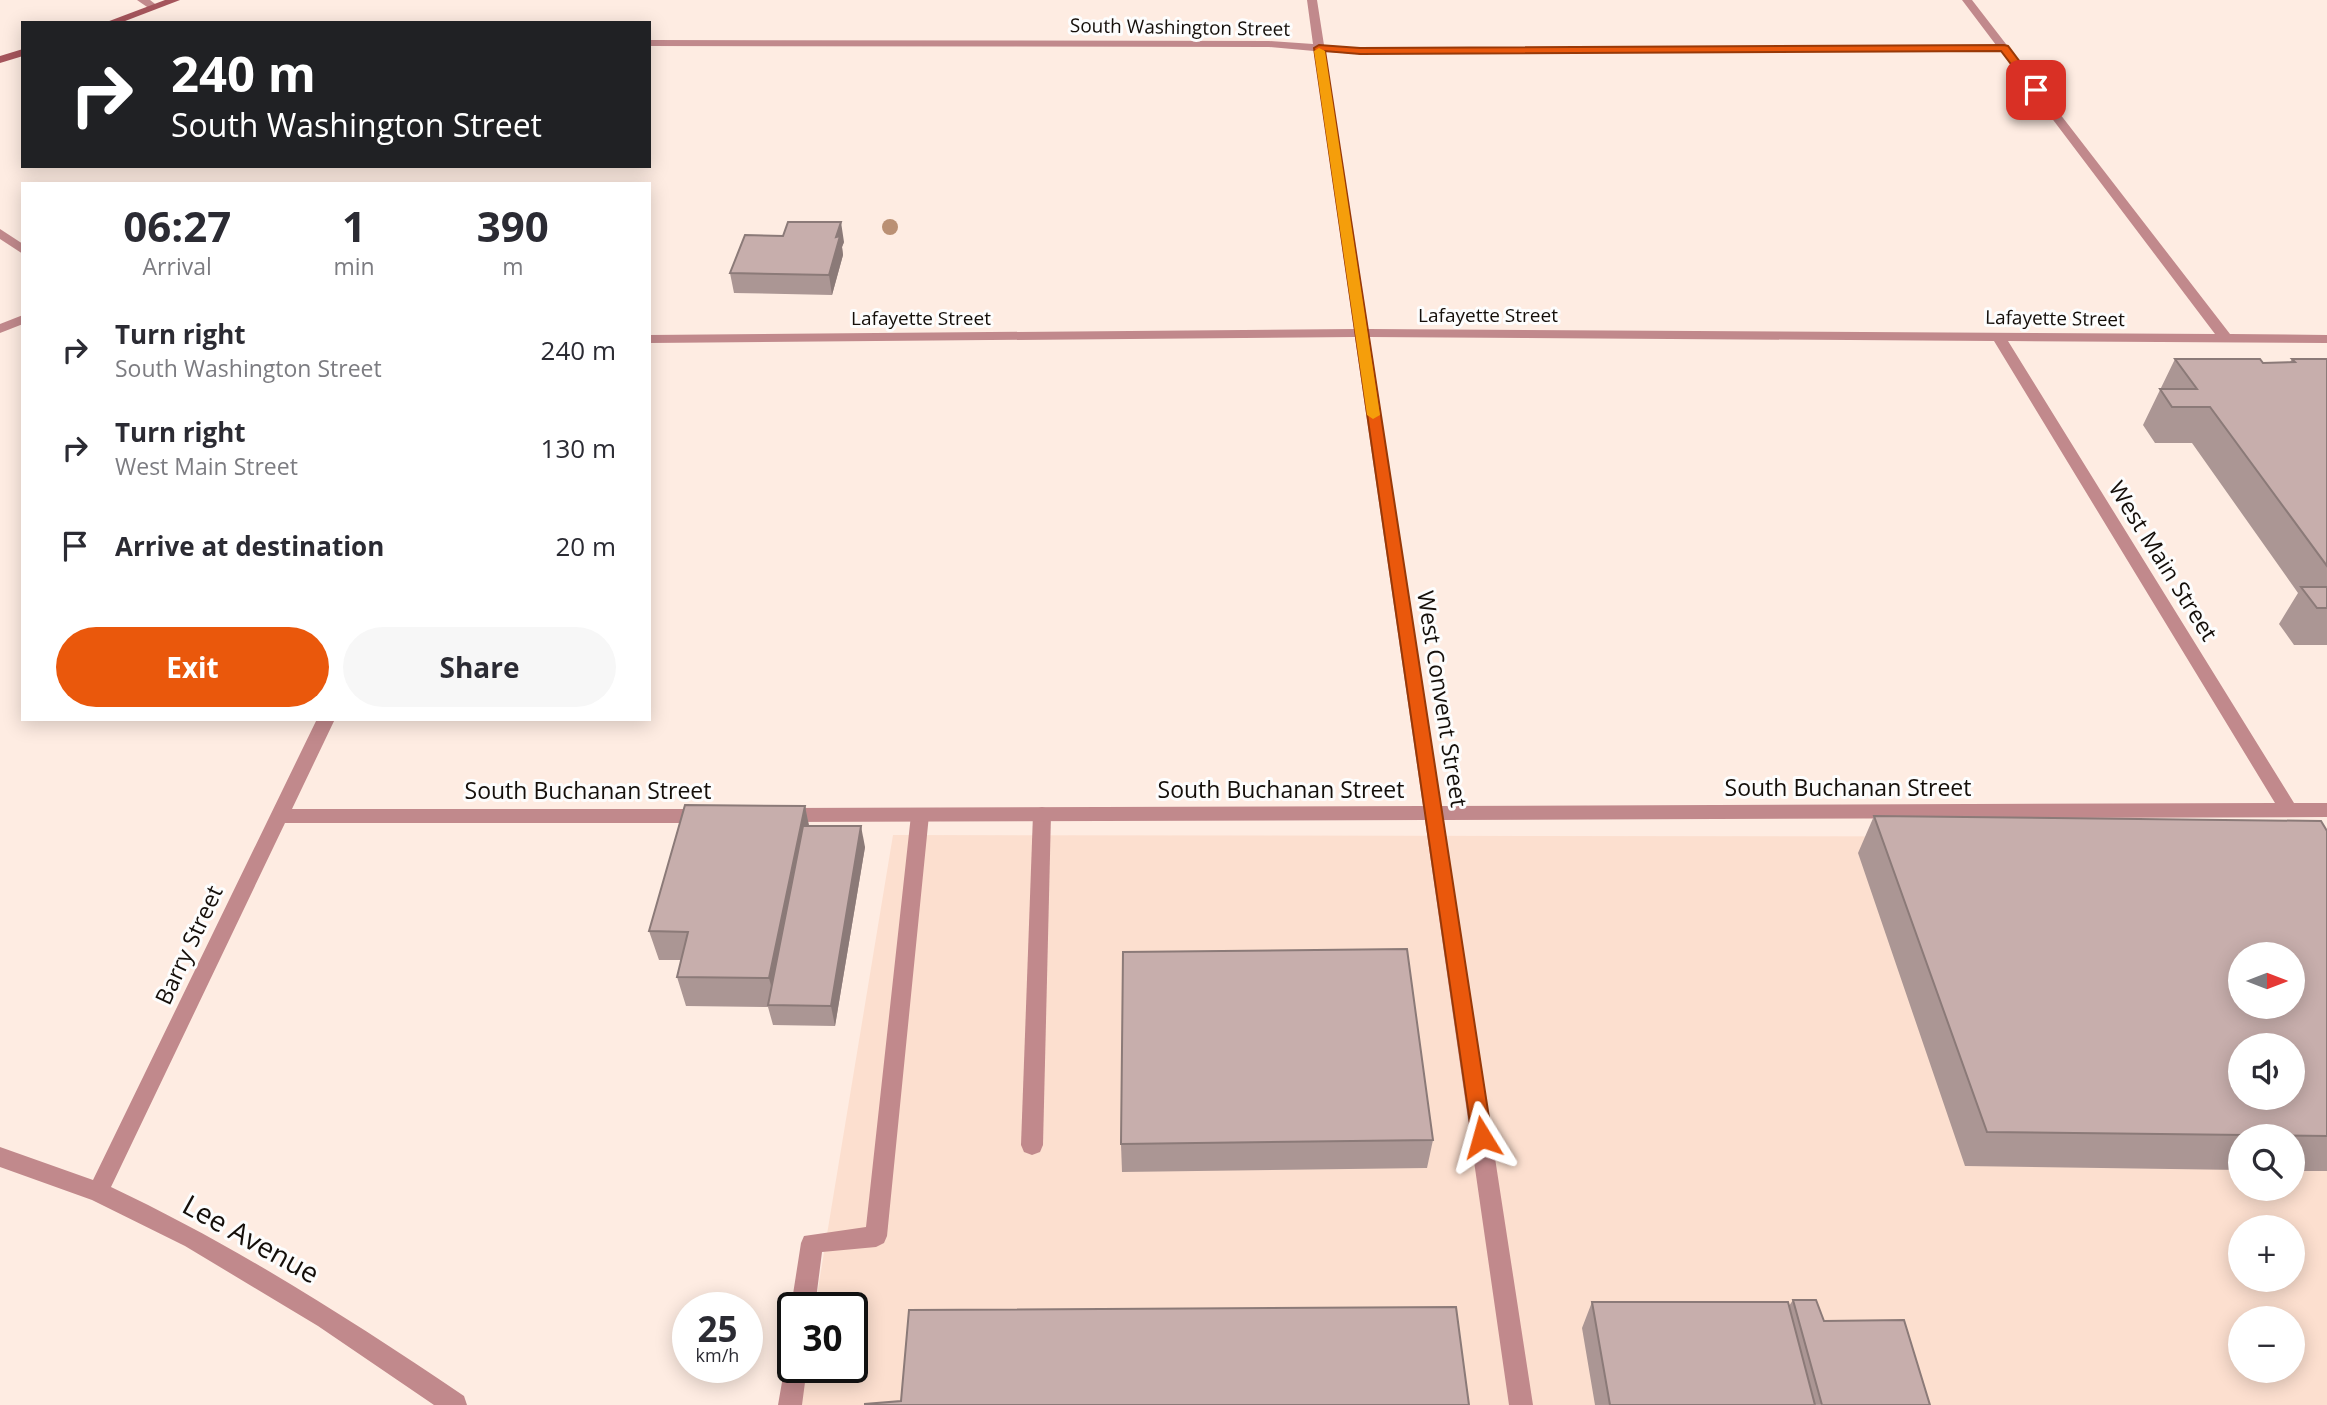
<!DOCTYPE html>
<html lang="en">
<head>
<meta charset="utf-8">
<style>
	:root { --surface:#fff; --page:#f7f7f7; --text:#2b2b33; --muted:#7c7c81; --accent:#ea580c }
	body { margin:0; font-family:"Open Sans",sans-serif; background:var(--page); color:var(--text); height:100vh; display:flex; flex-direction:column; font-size:26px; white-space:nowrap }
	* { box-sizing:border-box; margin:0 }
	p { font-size:23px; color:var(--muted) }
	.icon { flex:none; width:38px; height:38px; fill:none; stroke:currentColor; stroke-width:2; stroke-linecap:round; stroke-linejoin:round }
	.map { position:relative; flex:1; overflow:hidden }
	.drawer { position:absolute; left:21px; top:182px; width:630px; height:539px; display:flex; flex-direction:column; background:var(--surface); border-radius:0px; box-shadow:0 4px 18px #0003 }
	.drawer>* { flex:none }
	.top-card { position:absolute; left:21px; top:21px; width:630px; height:147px; border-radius:0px; box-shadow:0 4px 18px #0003; background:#202124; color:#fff; overflow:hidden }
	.needle { width:46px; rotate:90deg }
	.controls { position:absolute; left:2228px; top:942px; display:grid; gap:14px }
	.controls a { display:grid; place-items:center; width:77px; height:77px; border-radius:50%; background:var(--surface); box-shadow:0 4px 18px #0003; font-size:35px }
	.speed { position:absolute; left:672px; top:1292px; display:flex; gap:14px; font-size:35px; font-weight:700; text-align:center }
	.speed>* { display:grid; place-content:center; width:91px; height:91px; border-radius:50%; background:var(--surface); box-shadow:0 4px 18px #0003; line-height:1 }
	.speed small { font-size:18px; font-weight:400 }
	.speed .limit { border:4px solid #111; border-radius:10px; background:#fff; color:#111 }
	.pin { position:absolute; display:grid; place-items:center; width:60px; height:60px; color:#fff; margin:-30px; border-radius:14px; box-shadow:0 4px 10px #0006 }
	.me { position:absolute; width:77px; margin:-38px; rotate:352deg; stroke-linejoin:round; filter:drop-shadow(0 0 5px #0008) }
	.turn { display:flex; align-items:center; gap:24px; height:147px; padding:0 35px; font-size:32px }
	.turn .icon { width:91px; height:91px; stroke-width:2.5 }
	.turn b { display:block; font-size:49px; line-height:60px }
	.eta { display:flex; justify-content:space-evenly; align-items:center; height:119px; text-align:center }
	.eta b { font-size:42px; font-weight:700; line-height:49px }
	.button { display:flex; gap:14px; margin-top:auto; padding:14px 35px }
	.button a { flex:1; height:80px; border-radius:42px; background:var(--accent); color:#fff; font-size:28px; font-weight:700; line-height:80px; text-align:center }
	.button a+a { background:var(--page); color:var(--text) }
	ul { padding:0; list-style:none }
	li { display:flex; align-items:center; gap:21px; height:98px; padding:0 35px }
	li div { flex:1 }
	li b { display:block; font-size:26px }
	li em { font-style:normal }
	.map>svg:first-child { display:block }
</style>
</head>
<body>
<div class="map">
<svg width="2327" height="1405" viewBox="0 0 2327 1405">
	<rect width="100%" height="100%" fill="#feece2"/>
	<path fill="#fcdfcf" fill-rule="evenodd" d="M 893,835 L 2327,837 L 2327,1405 L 799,1405 L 806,1367 L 852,1367 L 852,1307 L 815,1307 ZM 2240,954 L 2292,954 L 2292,1006 L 2240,1006 ZM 2240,1045 L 2292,1045 L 2292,1097 L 2240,1097 ZM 2240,1136 L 2292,1136 L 2292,1188 L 2240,1188 ZM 2240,1227 L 2292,1227 L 2292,1279 L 2240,1279 ZM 2240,1318 L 2292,1318 L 2292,1370 L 2240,1370 Z"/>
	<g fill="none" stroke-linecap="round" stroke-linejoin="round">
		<g fill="#c1898c" fill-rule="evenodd">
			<path d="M 1042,807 L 1049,809 L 1051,814 L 1043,1145 L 1040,1152 L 1032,1155 L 1024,1152 L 1021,1145 L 1033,814 L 1035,809 Z"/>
			<path d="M 920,808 L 927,810 L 929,815 L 887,1236 L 884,1243 L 876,1247 L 822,1252 L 815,1307 L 793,1307 L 793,1310 L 791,1307 L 801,1243 L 804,1236 L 866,1227 L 911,815 L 913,810 Z"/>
			<path d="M 793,1356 L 793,1367 L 807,1367 L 802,1405 L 778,1405 L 786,1359 Z"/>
		</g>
		<g fill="#c1898c" fill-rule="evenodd">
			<path d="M 137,0 L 150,0 L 159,7 L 150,9 Z"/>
			<path d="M 1307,0 L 1317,0 L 1324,45 L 1360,48 L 1996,45 L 1962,0 L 1972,0 L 2230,334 L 2327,335 L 2327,343 L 2008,341 L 2294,803 L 2327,803 L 2327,817 L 1443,820 L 1533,1405 L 1509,1405 L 1425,820 L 784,822 L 777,820 L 775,815 L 777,810 L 784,808 L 1423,806 L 1355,337 L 649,343 L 649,335 L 1354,329 L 1314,51 L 1269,47 L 649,46 L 649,40 L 1269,41 L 1313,44 ZM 2001,51 L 2215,334 L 1368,329 L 1325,52 L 1360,54 ZM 1369,337 L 1994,341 L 2275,803 L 1441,806 Z"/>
			<path d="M 0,229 L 23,244 L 23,254 L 0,239 Z"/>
			<path d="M 23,315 L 23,324 L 0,333 L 0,324 Z"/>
			<path d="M 317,719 L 335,719 L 292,809 L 703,809 L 710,811 L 712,816 L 710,821 L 703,823 L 285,823 L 111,1187 C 236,1246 350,1319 464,1396 L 467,1405 L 434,1405 L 318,1326 L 185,1246 L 92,1200 L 0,1167 L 0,1147 L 93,1180 Z"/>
		</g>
		<g fill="#a5555c" fill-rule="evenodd">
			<path d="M 165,0 L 180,0 L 120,23 L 104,23 Z"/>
			<path d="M 23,49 L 23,56 L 0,63 L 0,56 Z"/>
		</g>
	</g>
	<circle fill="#ba9074" cx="890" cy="227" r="8"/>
	<g fill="#ab9694">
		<path d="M 844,242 L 842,247 L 843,255 L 832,295 L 734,293 L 730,273 Z"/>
		<path d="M 2175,359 L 2263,363 L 2290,362 L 2292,359 L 2327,359 L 2327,645 L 2294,645 L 2279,624 L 2298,593 L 2192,443 L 2155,443 L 2143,425 Z"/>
		<path d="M 805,806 L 809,826 L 865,847 L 835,1026 L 773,1025 L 768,1007 L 686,1006 L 677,977 L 681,960 L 659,960 L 649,931 Z"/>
		<path d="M 1874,816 L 2327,831 L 2327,1171 L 2292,1171 L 2292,1136 L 2240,1136 L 2240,1170 L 1965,1166 L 1858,853 Z"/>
		<path d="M 1433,1140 L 1427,1168 L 1122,1172 L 1121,1144 Z"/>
		<path d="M 1793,1300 L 1824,1321 L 1930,1405 L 1595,1405 L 1582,1328 L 1592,1302 L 1789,1306 Z"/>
	</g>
	<g fill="#8b7a78">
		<path d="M 841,222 L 844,242 L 842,247 L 843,255 L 832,295 L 829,275 L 836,237 Z"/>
		<path d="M 805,806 L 811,836 L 776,1005 L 769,978 Z"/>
		<path d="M 861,826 L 865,847 L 835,1026 L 831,1006 Z"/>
	</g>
	<g fill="#c7aeac" stroke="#8b7a78" stroke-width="2" fill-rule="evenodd">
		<path d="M 788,222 L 841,222 L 836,237 L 840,236 L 829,275 L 730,273 L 745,235 L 783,236 Z"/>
		<path d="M 2175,359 L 2260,359 L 2263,363 L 2295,362 L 2292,359 L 2327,359 L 2327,566 L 2210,407 L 2172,407 L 2160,389 L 2197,389 Z"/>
		<path d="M 2301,587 L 2327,587 L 2327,608 L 2317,608 Z"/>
		<path d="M 685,805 L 805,806 L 769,978 L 677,977 L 688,932 L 649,931 Z"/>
		<path d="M 1874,816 L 2321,821 L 2327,831 L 2327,1136 L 1987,1132 ZM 2240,954 L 2292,954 L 2292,1006 L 2240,1006 ZM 2240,1045 L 2292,1045 L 2292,1097 L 2240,1097 Z"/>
		<path d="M 803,826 L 861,826 L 831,1006 L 768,1005 Z"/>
		<path d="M 1407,949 L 1433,1140 L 1121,1144 L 1123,952 Z"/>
		<path d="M 1793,1300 L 1816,1300 L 1824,1321 L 1904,1320 L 1930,1405 L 1822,1405 Z"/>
		<path d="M 1592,1302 L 1788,1302 L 1815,1405 L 1610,1405 Z"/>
		<path d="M 1456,1307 L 1469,1405 L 865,1405 L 865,1404 L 901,1401 L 909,1310 Z"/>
	</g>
	<path fill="#ea580c" stroke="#983908" stroke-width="2" d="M 1319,45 L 1360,48 L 2004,45 L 2008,46 L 2041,90 L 2032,92 L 2001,51 L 1360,54 L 1325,51 L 1492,1137 L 1489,1143 L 1482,1145 L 1475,1143 L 1472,1137 L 1314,48 Z"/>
	<path fill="#f59e0b" d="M 1319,48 L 1325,51 L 1380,415 L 1373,419 L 1367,415 L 1314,51 Z"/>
	<g text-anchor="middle" stroke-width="6" stroke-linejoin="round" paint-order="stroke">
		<g font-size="19" fill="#150f0a" stroke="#fdfdfd">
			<text transform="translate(1180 27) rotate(1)" y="7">South Washington Street</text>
			<text x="1488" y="322">Lafayette Street</text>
			<text x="921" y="325">Lafayette Street</text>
			<text transform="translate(2055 318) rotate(1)" y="7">Lafayette Street</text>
		</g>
		<g font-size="23" fill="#150f0a" stroke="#fdfdfd">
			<text transform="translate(2163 561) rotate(58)" y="8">West Main Street</text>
			<text transform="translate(1442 699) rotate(81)" y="8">West Convent Street</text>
			<text x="1848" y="796">South Buchanan Street</text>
			<text x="1281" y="798">South Buchanan Street</text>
			<text x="588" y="799">South Buchanan Street</text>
			<text transform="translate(189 945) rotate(-65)" y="8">Barry Street</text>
		</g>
		<g font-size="28" fill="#150f0a" stroke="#fdfdfd">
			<text transform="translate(251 1239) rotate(29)" y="10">Lee Avenue</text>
		</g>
	</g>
</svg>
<div class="controls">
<a><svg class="needle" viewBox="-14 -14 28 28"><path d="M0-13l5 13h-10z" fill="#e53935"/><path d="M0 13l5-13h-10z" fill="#7c7c81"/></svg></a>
<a><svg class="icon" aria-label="sound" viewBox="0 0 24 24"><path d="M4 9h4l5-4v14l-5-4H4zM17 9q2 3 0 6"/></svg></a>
<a><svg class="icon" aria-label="search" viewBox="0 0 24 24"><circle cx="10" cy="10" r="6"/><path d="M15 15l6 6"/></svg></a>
<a>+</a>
<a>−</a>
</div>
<div class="speed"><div>25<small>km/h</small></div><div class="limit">30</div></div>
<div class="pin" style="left:2036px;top:90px;background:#d93025"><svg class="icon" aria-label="arrive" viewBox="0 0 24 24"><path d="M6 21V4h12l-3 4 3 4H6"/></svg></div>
<svg class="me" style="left:1482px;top:1137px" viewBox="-20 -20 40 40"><path d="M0-17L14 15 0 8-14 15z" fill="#ea580c" stroke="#fff" stroke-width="4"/></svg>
<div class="top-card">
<div class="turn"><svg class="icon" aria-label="right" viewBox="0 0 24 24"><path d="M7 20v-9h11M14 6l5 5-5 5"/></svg><div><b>240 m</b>South Washington Street</div></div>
</div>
<section class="drawer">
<div class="eta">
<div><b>06:27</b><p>Arrival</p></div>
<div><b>1</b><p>min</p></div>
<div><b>390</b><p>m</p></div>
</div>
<ul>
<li><svg class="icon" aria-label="right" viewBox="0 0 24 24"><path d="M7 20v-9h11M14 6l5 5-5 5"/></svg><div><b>Turn right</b><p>South Washington Street</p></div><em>240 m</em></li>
<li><svg class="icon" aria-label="right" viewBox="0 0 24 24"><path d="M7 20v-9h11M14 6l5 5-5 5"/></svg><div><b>Turn right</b><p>West Main Street</p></div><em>130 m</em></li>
<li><svg class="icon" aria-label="arrive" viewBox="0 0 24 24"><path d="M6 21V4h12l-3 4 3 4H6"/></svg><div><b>Arrive at destination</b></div><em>20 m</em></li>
</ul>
<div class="button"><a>Exit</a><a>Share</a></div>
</section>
</div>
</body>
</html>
